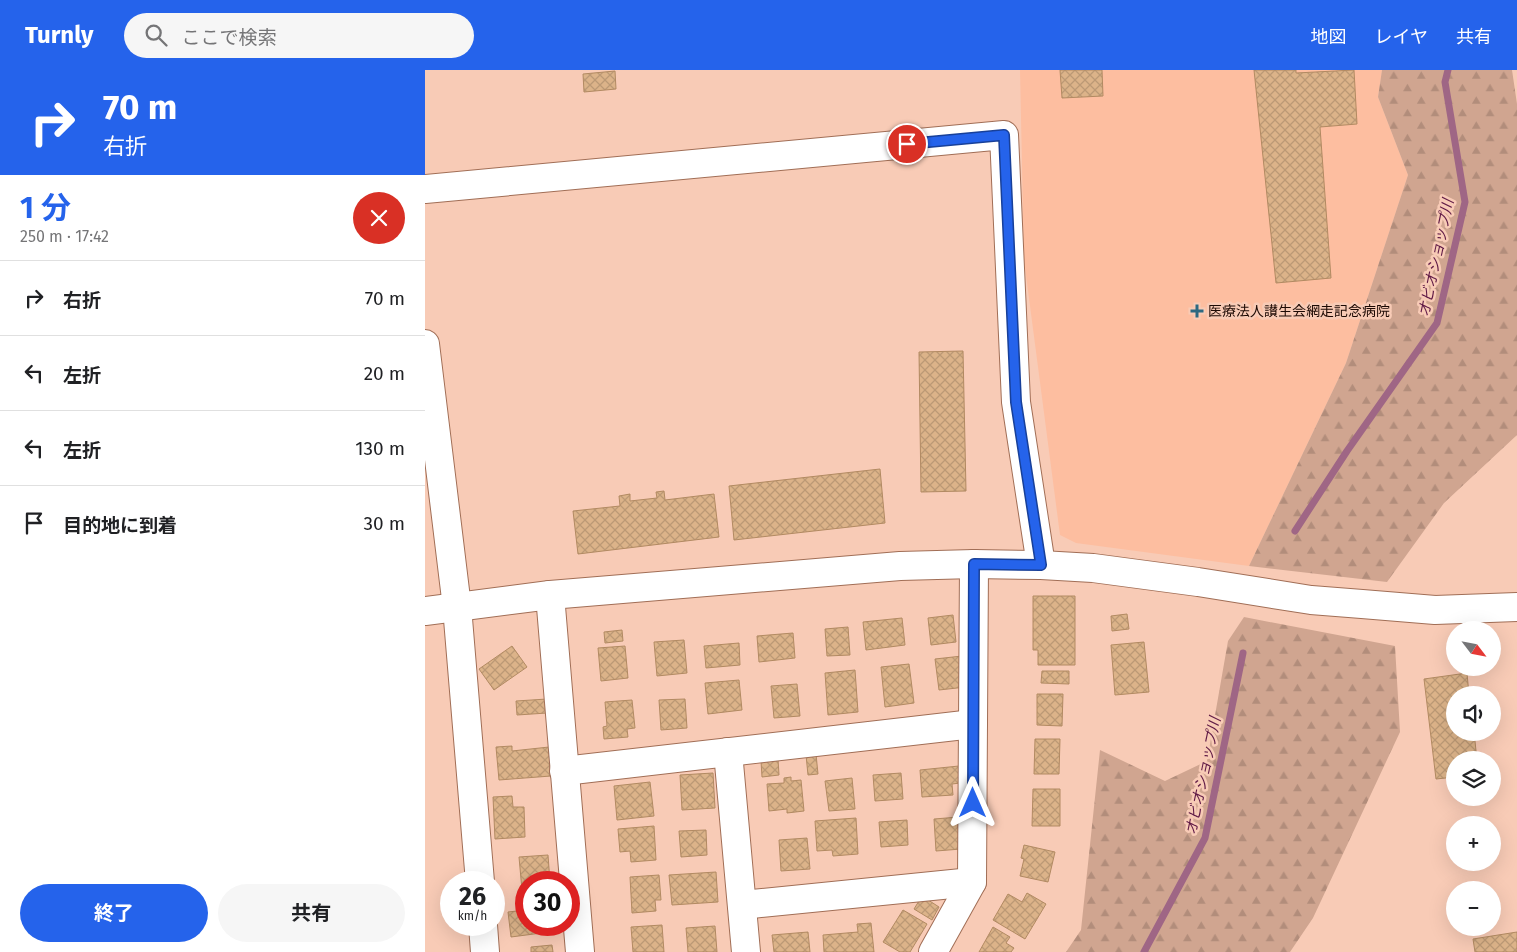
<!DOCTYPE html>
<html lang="ja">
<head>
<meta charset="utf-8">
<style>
	:root { --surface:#fff; --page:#f6f6f6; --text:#202124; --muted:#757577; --line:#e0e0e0; --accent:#2563eb }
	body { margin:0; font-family:"Fira Sans","Noto Sans JP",sans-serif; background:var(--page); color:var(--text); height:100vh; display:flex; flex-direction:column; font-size:19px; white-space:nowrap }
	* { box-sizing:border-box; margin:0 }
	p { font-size:16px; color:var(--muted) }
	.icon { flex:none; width:28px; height:28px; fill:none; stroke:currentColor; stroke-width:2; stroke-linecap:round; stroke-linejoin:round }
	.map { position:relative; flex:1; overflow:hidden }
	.details { display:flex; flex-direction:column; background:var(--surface); width:425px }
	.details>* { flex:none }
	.hud { background:#2563eb; color:#fff; overflow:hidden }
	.needle { width:32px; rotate:122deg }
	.fabs { position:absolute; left:1021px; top:551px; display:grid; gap:10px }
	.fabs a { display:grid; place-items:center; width:55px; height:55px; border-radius:50%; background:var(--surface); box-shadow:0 5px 20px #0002; font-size:25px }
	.speed { position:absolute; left:15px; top:801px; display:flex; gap:10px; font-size:25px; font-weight:700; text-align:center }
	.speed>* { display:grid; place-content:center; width:65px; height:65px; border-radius:50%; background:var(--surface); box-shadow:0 5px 20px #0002; line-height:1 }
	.speed small { font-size:12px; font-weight:400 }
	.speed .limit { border:8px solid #d22; background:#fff; color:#111 }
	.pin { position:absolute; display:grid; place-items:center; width:42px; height:42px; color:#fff; margin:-21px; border:2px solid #fff; border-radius:50%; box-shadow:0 1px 5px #0007 }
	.me { position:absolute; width:55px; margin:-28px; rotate:0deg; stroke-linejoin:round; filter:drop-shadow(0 0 4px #0008) }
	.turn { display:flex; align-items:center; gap:18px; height:105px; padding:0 20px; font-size:22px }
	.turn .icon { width:65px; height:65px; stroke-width:2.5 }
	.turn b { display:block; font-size:35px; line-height:42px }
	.round { display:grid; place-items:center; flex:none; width:52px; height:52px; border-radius:26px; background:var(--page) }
	.headline { display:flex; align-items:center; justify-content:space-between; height:85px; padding:0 20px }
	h1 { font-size:30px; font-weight:700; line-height:38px; color:var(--accent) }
	.primary-button { display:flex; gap:10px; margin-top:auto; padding:10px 20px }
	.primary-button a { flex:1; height:58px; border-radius:30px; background:var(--accent); color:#fff; font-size:20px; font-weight:700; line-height:58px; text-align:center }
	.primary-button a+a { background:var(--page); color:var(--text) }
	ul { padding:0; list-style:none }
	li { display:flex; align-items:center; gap:15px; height:75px; padding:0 20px; border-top:1px solid var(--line) }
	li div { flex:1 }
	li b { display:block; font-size:19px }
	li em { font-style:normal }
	header { display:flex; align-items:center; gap:30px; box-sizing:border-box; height:70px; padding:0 25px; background:var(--accent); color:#fff }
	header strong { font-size:24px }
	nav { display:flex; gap:28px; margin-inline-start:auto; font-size:18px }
	.search { width:350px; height:45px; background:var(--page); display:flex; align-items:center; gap:12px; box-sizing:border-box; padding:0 18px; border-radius:28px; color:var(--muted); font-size:19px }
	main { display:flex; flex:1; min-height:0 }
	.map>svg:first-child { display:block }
</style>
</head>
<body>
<header>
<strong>Turnly</strong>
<div class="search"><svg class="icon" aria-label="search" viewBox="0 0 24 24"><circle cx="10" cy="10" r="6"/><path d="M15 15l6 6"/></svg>ここで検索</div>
<nav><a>地図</a><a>レイヤ</a><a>共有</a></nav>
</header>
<main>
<section class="details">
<div class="hud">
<div class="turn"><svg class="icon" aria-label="right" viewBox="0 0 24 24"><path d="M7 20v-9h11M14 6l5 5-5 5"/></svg><div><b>70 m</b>右折</div></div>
</div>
<div class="headline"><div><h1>1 分</h1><p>250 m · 17:42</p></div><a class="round" style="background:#d93025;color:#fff"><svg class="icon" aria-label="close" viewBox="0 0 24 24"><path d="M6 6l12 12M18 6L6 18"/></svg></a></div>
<ul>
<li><svg class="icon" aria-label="right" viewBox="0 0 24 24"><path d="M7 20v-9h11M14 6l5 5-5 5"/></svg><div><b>右折</b></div><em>70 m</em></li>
<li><svg class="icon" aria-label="left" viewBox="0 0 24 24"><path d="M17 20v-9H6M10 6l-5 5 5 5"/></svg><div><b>左折</b></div><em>20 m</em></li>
<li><svg class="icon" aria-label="left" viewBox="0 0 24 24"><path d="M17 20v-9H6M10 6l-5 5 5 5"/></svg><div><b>左折</b></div><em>130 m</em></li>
<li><svg class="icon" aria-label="arrive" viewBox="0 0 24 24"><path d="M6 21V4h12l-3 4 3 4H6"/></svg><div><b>目的地に到着</b></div><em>30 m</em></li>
</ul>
<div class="primary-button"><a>終了</a><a>共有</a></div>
</section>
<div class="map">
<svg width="1092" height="882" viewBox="0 0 1092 882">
	<defs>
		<pattern id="forest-firs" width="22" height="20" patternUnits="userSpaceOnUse" patternTransform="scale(1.25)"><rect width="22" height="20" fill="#d0a590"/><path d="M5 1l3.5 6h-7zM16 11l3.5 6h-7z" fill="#b28d7b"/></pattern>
		<pattern id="building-cross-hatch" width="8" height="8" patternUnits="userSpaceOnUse" patternTransform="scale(1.25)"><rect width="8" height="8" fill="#dcb389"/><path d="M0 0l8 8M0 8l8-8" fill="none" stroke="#bc9975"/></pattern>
	</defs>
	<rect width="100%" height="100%" fill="#f8cbb6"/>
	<path fill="#fdbea0" d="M 595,0 L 957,0 L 953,27 L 983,105 L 921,293 L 824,496 L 651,473 L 635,465 L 599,190 Z"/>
	<g fill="url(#forest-firs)">
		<path d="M 957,0 L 1087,0 L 1092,34 L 1092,365 L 1019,433 L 962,512 L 824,496 L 921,293 L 983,105 L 953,27 Z"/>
		<path d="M 819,547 L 970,576 L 975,662 L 888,848 L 865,882 L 641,882 L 656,860 L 675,680 L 740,711 L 782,691 L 803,571 Z"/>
	</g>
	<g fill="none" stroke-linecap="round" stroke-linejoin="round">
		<g stroke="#9f6685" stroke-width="7">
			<path d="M 870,461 L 922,381 L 1012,253 L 1040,132 L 1020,12 L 1023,0"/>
			<path d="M 719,882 L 780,768 L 818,583"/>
		</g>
	</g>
	<g fill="url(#building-cross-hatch)" stroke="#b28a62">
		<path d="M 635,0 L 677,0 L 678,26 L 637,28 Z"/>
		<path d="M 829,0 L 871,0 L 871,3 L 929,0 L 932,54 L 895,57 L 906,208 L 851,213 Z"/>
		<path d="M 190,1 L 191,19 L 159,22 L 158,4 Z"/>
		<path d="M 538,281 L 541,421 L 496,422 L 494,282 Z"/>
		<path d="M 455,399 L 460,453 L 309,470 L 304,416 Z"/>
		<path d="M 239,421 L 240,430 L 289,424 L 294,467 L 153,484 L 148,441 L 195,436 L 194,426 L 205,424 L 205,431 L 232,428 L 231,422 Z"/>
		<path d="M 608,526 L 650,526 L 650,595 L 613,595 L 613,580 L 608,580 Z"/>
		<path d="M 702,544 L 704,559 L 687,561 L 686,546 Z"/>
		<path d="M 528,545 L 531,572 L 506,575 L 503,548 Z"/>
		<path d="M 477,548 L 480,575 L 441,580 L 438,552 Z"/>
		<path d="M 423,557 L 425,585 L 402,586 L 400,559 Z"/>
		<path d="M 197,560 L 198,571 L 180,573 L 179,562 Z"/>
		<path d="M 368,563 L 370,588 L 334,592 L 332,566 Z"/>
		<path d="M 259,570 L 262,603 L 232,606 L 229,572 Z"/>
		<path d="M 719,572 L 724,622 L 690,625 L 686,575 Z"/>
		<path d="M 314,573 L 315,595 L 281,598 L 279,576 Z"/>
		<path d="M 87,576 L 102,597 L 69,620 L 54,599 Z"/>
		<path d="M 200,576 L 203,608 L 176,611 L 173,578 Z"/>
		<path d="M 537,586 L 541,617 L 514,620 L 510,589 Z"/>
		<path d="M 484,594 L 489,633 L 460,637 L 456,597 Z"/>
		<path d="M 430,600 L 433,642 L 403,645 L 400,603 Z"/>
		<path d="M 617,601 L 644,601 L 644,614 L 616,613 Z"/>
		<path d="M 1042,603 L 1044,625 L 1030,625 L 1030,662 L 1049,662 L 1052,690 L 1030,690 L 1030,707 L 1011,709 L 999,609 Z"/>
		<path d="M 314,610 L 317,640 L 283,644 L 280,613 Z"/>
		<path d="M 372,614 L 375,646 L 349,648 L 346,616 Z"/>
		<path d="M 612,624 L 638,624 L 637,656 L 612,655 Z"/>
		<path d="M 122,629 L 122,643 L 92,645 L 91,631 Z"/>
		<path d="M 260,629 L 262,658 L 236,660 L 234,630 Z"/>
		<path d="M 207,630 L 210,658 L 202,659 L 203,667 L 179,669 L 178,657 L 182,656 L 180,632 Z"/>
		<path d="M 610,669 L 635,669 L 634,704 L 609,704 Z"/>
		<path d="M 87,676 L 87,681 L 124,677 L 126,706 L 74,710 L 71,677 Z"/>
		<path d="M 391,684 L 393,704 L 383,705 L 381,685 Z"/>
		<path d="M 353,689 L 354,705 L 337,707 L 336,691 Z"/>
		<path d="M 534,696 L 535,713 L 527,714 L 528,725 L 497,727 L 495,700 Z"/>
		<path d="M 288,703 L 290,738 L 257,740 L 255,705 Z"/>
		<path d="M 476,703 L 478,729 L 450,731 L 448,705 Z"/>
		<path d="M 366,707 L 366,711 L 376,710 L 379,741 L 362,743 L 362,739 L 344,741 L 342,714 L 359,713 L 359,708 Z"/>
		<path d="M 427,708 L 430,739 L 404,741 L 400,711 Z"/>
		<path d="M 225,712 L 229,746 L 192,750 L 189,716 Z"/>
		<path d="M 608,719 L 635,719 L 635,756 L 607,756 Z"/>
		<path d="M 87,726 L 88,737 L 99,737 L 100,767 L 70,769 L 68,727 Z"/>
		<path d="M 534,747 L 536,779 L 511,781 L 509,749 Z"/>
		<path d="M 431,748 L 433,784 L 408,786 L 407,780 L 392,781 L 390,751 Z"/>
		<path d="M 482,750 L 483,775 L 456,777 L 454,752 Z"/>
		<path d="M 229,756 L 231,790 L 206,792 L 205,781 L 195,782 L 193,759 Z"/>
		<path d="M 281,760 L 282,785 L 256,787 L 254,761 Z"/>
		<path d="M 382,768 L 385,799 L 356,801 L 354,770 Z"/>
		<path d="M 599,775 L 630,782 L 623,812 L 595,806 L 599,789 L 596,788 Z"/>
		<path d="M 123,785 L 125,812 L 101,812 L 101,819 L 97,820 L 94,787 Z"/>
		<path d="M 291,802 L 293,832 L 247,835 L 244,805 Z"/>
		<path d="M 234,805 L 236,830 L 230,830 L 231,841 L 207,843 L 205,807 Z"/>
		<path d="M 602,823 L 621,834 L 600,869 L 568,850 L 583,824 L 597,832 Z"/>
		<path d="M 497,826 L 514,837 L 507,850 L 489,839 Z"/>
		<path d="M 101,840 L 101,855 L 123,855 L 124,862 L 86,867 L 83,842 Z"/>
		<path d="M 478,840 L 502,854 L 485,882 L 475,882 L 458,872 Z"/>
		<path d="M 446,853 L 449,882 L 399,882 L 398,865 L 433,862 L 432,854 Z"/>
		<path d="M 237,855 L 239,882 L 208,882 L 206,857 Z"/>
		<path d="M 290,856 L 292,882 L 263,882 L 261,858 Z"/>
		<path d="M 568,857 L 585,867 L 581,873 L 589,878 L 586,882 L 554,882 Z"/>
		<path d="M 383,862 L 385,882 L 349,882 L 347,865 Z"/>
		<path d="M 1092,862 L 1092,882 L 1050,882 L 1048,869 Z"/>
		<path d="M 127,875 L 128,882 L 106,882 L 106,877 Z"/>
	</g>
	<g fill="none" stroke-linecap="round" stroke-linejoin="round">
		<defs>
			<g id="minor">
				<path d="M 0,119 L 579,65 L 591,332 L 616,495"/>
				<path d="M 0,274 L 32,537 L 55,812"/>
				<path d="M 125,525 L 155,882"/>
				<path d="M 0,541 L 125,525 L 475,496 L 549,494 L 616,495 L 668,498 L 773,512 L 886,530 L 937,534 L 1010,540 L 1092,537"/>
				<path d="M 303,682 L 321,882"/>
				<path d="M 139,701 L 548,654"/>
				<path d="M 317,835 L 547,812"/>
				<path d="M 58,855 L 60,882"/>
				<path d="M 508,882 L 547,812 L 549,494"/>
			</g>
		</defs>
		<use href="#minor" stroke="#a16e56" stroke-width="30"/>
		<use href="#minor" stroke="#fff" stroke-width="28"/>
	</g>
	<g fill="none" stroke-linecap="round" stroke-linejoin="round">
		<defs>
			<path id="route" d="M 482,74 L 579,65 L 591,332 L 616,495 L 549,494 L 548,733"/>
		</defs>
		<use href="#route" stroke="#184099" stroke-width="12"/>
		<use href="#route" stroke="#2563eb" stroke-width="9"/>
	</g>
	<path fill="#2d6981" stroke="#f8cbb6" stroke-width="2" d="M769.5 233.5h5v5h5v5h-5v5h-5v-5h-5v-5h5z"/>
	<g text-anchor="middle" stroke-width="5" stroke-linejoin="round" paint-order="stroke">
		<g font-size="14" fill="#1c0903" stroke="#f8cbb6" text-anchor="start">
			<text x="783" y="246">医療法人讃生会網走記念病院</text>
		</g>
		<g font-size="15" font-style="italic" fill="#5f1945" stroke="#f8cbb6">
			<text transform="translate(1011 188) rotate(-78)" y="5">オビオショップ川</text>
			<text transform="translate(778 706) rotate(-78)" y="5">オビオショップ川</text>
		</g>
	</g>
</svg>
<div class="fabs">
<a><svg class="needle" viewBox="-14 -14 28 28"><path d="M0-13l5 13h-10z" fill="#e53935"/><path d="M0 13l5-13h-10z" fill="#757577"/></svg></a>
<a><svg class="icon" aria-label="sound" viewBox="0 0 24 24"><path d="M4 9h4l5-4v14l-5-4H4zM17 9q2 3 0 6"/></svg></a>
<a><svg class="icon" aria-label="layers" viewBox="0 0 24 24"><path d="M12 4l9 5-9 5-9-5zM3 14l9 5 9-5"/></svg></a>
<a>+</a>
<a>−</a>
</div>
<div class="speed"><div>26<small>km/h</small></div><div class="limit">30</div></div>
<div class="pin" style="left:482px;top:74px;background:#d93025"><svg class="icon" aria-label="arrive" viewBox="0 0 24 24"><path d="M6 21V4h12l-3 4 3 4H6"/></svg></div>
<svg class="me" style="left:548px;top:733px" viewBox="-20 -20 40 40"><path d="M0-17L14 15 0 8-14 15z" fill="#2563eb" stroke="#fff" stroke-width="4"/></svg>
</div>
</main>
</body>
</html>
